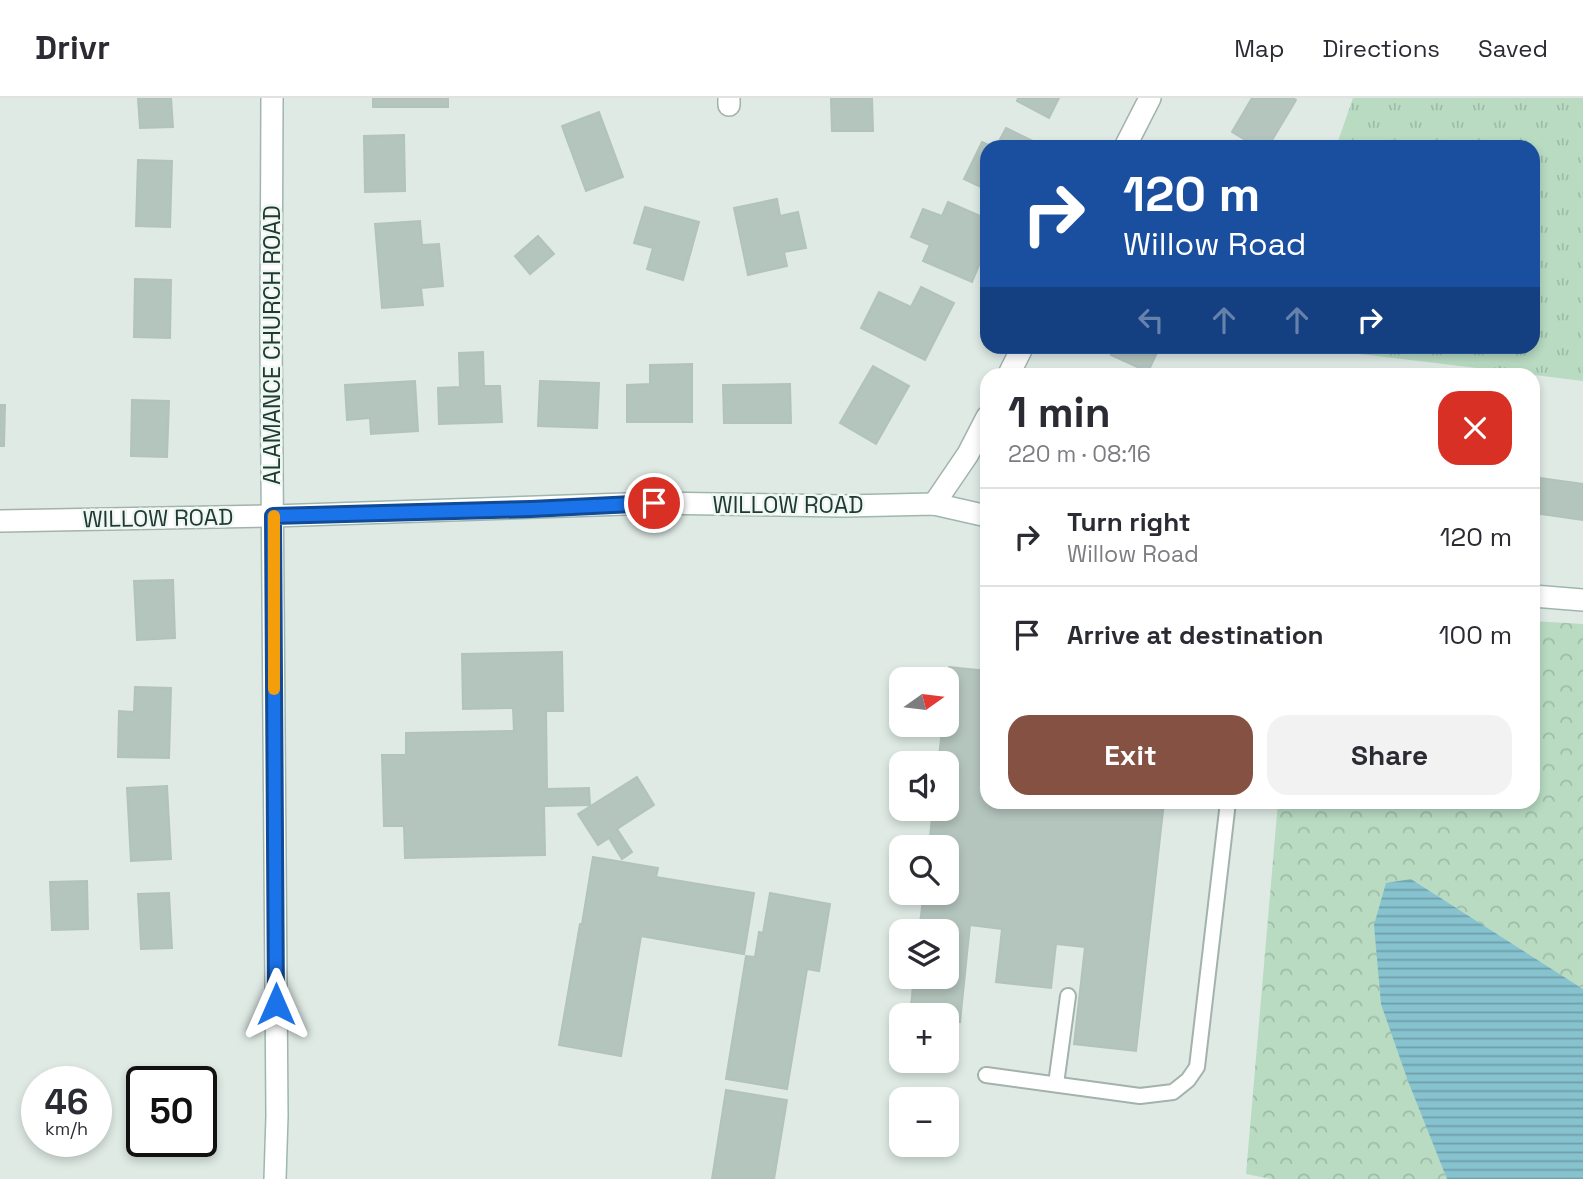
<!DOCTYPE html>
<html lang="en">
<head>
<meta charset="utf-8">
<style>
	:root { --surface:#fff; --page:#f2f2f3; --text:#2b2b33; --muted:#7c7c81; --line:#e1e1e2; --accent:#845143 }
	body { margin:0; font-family:"Space Grotesk",sans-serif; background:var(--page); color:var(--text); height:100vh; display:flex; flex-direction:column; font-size:26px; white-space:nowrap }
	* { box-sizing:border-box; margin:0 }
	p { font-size:23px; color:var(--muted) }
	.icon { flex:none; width:38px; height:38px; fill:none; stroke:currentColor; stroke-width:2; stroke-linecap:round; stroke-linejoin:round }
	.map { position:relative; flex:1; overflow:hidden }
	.side { position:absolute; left:980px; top:270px; width:560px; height:441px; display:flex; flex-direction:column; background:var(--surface); border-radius:21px; box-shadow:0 4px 10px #0003 }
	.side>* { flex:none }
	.top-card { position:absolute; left:980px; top:42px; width:560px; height:214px; border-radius:21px; box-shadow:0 4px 10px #0003; background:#1a4fa0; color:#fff; overflow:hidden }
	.needle { width:46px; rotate:76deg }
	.tools { position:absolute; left:889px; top:569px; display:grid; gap:14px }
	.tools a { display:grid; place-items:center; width:70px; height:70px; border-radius:14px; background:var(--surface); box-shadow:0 4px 10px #0003; font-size:35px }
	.speed { position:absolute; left:21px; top:968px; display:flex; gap:14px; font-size:35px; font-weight:700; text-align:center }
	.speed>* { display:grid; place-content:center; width:91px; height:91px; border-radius:50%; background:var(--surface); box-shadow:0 4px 10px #0003; line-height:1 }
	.speed small { font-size:18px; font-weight:400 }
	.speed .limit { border:4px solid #111; border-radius:10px; background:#fff; color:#111 }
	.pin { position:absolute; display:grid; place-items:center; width:60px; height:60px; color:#fff; margin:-30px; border:4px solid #fff; border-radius:50%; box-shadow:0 2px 7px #0007 }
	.me { position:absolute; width:77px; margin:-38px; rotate:0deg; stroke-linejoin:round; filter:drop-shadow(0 0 5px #0008) }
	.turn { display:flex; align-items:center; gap:24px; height:147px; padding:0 28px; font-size:32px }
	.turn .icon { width:91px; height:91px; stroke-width:2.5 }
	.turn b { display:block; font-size:49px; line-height:60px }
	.lanes { display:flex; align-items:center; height:66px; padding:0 28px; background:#0003; justify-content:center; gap:35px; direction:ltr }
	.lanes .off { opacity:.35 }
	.round { display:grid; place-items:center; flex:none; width:74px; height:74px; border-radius:21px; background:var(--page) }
	.headline { display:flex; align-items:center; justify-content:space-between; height:119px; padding:0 28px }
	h1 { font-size:42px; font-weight:700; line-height:52px }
	.action { display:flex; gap:14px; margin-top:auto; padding:14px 28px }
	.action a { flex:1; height:80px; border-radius:21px; background:var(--accent); color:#fff; font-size:28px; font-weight:700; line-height:80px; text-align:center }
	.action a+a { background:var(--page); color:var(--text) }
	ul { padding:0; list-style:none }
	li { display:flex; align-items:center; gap:21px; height:98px; padding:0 28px; border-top:2px solid var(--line) }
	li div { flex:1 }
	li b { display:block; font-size:26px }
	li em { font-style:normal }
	header { display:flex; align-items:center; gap:42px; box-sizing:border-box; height:98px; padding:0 35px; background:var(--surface); border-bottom:2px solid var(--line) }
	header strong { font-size:33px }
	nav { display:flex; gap:38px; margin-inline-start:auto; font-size:24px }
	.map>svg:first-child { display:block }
</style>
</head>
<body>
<header>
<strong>Drivr</strong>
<nav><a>Map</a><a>Directions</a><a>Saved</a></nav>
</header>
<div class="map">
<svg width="1583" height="1081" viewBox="0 0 1583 1081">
	<defs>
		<pattern id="grass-tufts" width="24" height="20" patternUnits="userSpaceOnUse" patternTransform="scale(1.75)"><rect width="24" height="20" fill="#b8dbc2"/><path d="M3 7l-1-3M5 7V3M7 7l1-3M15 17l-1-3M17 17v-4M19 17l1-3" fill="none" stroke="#9ebda7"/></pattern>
		<pattern id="forest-crowns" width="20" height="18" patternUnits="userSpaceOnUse" patternTransform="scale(1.75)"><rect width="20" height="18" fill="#b8dbc2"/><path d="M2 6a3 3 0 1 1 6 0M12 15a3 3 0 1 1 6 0" fill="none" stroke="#9ebda7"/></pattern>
		<pattern id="water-rules" width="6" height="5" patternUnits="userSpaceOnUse" patternTransform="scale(1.75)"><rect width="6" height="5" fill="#87c2cf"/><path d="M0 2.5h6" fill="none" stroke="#6e9fa9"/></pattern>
	</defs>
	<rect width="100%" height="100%" fill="#dfeae5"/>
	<path fill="url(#grass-tufts)" d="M 1353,0 L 1583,0 L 1583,283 L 1303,249 L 1533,248 L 1533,49 L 1336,49 Z"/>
	<path fill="url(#forest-crowns)" d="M 1533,523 L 1583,526 L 1583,891 L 1411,781 L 1445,1076 L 1447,1081 L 1271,1081 L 1246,1076 L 1278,704 L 1533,704 Z"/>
	<path fill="url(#water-rules)" d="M 1411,781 L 1583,891 L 1583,1081 L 1447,1081 L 1408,983 L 1381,906 L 1374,827 L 1386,785 Z"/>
	<g fill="#b4c5be" stroke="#b2c3bc" stroke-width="2">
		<path d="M 138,0 L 171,0 L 173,29 L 140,30 Z"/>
		<rect x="373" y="0" width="75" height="9"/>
		<path d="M 831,0 L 872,0 L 873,33 L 832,33 Z"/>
		<path d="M 1018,0 L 1059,0 L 1049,20 L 1017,3 Z"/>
		<path d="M 1252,0 L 1293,0 L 1296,2 L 1268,49 L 1257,49 L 1232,34 Z"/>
		<path d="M 599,14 L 623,79 L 586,93 L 562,28 Z"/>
		<path d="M 1006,30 L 1039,46 L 1038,49 L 996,49 Z"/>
		<path d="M 404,37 L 405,93 L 365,94 L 364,38 Z"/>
		<path d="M 982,44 L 993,49 L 987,49 L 987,92 L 964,81 Z"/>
		<path d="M 138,62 L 172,63 L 170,129 L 136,128 Z"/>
		<path d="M 777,101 L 780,118 L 798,114 L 806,150 L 784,154 L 787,168 L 748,177 L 734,110 Z"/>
		<path d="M 948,104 L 987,121 L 987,148 L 972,184 L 923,163 L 930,147 L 911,139 L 923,111 L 942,118 Z"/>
		<path d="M 645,109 L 699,124 L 683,182 L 647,171 L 653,150 L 634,145 Z"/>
		<path d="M 420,123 L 422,147 L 439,146 L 443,188 L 421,190 L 423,207 L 382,210 L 375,126 Z"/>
		<path d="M 538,138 L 554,156 L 530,176 L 515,158 Z"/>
		<path d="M 135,181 L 171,182 L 170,240 L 134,239 Z"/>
		<path d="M 921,189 L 954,205 L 925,262 L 861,230 L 879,194 L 911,209 Z"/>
		<path d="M 1115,248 L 1160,248 L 1148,274 L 1111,257 Z"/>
		<path d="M 483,254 L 484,288 L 500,288 L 502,324 L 439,326 L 438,290 L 460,289 L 459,255 Z"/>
		<path d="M 692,266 L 692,324 L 627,324 L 627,287 L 650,286 L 650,267 Z"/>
		<path d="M 873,268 L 909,288 L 876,346 L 840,325 Z"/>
		<path d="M 415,283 L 418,333 L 371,336 L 370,320 L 347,322 L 345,287 Z"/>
		<path d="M 540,283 L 599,285 L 597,330 L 538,328 Z"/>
		<path d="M 790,286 L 791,325 L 724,325 L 723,287 Z"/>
		<path d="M 132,302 L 169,303 L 167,359 L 131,358 Z"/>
		<path d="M 0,307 L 5,307 L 4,348 L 0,348 Z"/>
		<path d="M 1533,379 L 1583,386 L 1583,422 L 1533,415 Z"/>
		<path d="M 173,482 L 175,540 L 137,542 L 134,483 Z"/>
		<path d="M 562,554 L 563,613 L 546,613 L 547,691 L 589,690 L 590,707 L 544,708 L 545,757 L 405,760 L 404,728 L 384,728 L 382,657 L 406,657 L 406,635 L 514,633 L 513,610 L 463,611 L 462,556 Z"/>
		<path d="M 949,569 L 987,573 L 987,704 L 1164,704 L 1136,953 L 1074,946 L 1085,849 L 1056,846 L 1051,890 L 996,884 L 1002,831 L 970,827 L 960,924 L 947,922 L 947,917 L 910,917 L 914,878 L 947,878 L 947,833 L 919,833 L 924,794 L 947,794 L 947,749 L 929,749 L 933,710 L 947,710 L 947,665 L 938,665 L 943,626 L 947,626 L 947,589 Z"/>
		<path d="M 135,589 L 171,590 L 169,660 L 118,659 L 119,613 L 134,614 Z"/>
		<path d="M 637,679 L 654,707 L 617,731 L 632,754 L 622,761 L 609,740 L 598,747 L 578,716 Z"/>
		<path d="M 167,688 L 171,761 L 131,763 L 127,690 Z"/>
		<path d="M 593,759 L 658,770 L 656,779 L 754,795 L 744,856 L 641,838 L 621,958 L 559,947 L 580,826 L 582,826 Z"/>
		<path d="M 87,783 L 88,831 L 52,832 L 50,784 Z"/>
		<path d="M 169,795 L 172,850 L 141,851 L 138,796 Z"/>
		<path d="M 770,795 L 830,806 L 819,873 L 807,871 L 787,991 L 726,981 L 746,858 L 755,859 L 759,834 L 763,835 Z"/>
		<path d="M 726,992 L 787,1002 L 774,1081 L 712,1081 Z"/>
	</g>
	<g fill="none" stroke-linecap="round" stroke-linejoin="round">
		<defs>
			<g id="lane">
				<path d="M 986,977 L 1140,998 L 1173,994 L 1188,982 L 1197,969 L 1228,704"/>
				<path d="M 1056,986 L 1068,898"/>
			</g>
			<g id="street">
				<path d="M 729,0 L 729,7"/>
				<path d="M 1125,49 L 1150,0"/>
				<path d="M 1009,276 L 1023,248"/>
				<path d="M 934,406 L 968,356 L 987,319"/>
				<path d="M 0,423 L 273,418"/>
			</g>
			<g id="secondary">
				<path d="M 272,0 L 271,240 L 277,1018 L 275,1081"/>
				<path d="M 273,418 L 654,405 L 845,408 L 934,406 L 987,418"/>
				<path d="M 1533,498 L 1583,502"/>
			</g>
		</defs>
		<use href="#lane" stroke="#a2b2ac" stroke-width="18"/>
		<use href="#street" stroke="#a2b2ac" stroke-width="24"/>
		<use href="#secondary" stroke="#9eb6ae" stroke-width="24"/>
		<use href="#lane" stroke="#fff" stroke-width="14"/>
		<use href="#street" stroke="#fff" stroke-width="21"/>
		<use href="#secondary" stroke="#fff" stroke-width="21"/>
	</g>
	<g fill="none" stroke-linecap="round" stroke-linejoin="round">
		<defs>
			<path id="route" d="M 276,906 L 273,418 L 531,411 L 654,405"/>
		</defs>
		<use href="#route" stroke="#114b97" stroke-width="18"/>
		<use href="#route" stroke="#1a73e8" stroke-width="12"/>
		<path stroke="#f59e0b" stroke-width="12" d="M 274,418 L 274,591"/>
	</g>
	<g text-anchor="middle" stroke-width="5" stroke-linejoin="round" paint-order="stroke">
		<g font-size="23" fill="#203a33" stroke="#eff7f3">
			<text transform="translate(272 247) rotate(-90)" y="8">ALAMANCE CHURCH ROAD</text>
			<text x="788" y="415">WILLOW ROAD</text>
			<text transform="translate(158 420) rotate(-1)" y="8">WILLOW ROAD</text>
		</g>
	</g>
</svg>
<div class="tools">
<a><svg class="needle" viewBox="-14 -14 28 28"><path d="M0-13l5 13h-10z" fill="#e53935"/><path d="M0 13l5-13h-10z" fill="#7c7c81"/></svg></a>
<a><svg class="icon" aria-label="sound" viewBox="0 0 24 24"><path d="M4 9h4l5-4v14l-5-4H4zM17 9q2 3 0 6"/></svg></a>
<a><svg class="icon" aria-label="search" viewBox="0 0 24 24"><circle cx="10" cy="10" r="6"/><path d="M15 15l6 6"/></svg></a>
<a><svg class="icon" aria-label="layers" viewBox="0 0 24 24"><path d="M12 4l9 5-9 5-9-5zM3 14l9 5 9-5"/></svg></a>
<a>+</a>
<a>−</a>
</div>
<div class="speed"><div>46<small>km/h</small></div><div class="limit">50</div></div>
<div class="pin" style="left:654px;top:405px;background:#d93025"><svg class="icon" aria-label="arrive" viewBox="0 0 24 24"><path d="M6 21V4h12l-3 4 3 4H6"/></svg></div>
<svg class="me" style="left:276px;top:906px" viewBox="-20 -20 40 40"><path d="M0-17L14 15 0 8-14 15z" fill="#1a73e8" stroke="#fff" stroke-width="4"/></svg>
<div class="top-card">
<div class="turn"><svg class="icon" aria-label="right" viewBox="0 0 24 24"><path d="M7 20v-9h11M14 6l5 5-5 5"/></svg><div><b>120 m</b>Willow Road</div></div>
<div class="lanes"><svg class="icon off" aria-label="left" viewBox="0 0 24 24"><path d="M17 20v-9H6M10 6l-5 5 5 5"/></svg><svg class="icon off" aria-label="ahead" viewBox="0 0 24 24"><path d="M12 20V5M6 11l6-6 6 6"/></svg><svg class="icon off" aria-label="ahead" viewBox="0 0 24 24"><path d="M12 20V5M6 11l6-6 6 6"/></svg><svg class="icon" aria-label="right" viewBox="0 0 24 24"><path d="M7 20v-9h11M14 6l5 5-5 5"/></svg></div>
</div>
<section class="side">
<div class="headline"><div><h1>1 min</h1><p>220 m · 08:16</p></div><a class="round" style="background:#d93025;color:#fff"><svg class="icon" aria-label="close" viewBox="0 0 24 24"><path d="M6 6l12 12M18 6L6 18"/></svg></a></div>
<ul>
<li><svg class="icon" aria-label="right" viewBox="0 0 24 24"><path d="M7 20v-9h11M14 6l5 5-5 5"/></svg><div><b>Turn right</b><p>Willow Road</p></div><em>120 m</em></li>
<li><svg class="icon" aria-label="arrive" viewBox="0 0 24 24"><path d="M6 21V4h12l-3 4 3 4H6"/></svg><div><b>Arrive at destination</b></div><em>100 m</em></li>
</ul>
<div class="action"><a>Exit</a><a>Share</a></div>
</section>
</div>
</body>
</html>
